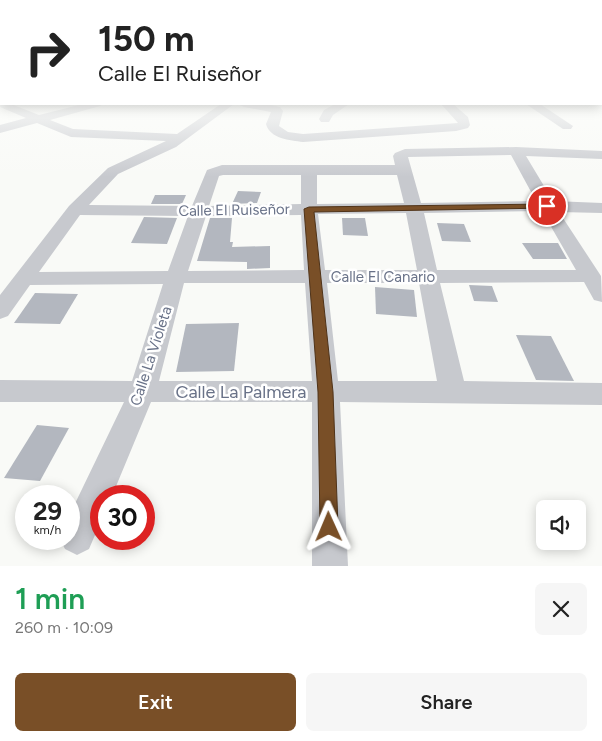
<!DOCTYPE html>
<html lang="en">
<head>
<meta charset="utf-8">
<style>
	:root { --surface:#fff; --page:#f6f6f6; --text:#222; --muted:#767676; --accent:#794f27 }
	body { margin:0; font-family:Figtree,sans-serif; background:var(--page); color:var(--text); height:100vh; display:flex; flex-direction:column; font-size:19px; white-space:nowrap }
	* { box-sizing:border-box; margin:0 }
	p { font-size:16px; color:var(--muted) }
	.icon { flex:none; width:28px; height:28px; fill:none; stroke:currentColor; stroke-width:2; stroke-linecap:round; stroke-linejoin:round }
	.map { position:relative; height:566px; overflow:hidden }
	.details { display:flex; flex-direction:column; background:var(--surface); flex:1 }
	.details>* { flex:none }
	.guide { position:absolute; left:0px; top:0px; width:602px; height:105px; box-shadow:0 2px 12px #0003; background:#fff; color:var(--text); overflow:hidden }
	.buttons { position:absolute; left:536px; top:500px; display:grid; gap:10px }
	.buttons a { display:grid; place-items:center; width:50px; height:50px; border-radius:8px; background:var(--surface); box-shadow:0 2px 12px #0003; font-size:25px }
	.speed { position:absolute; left:15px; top:485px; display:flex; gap:10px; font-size:25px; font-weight:700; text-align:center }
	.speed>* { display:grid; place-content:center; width:65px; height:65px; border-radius:50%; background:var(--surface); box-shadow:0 2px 12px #0003; line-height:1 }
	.speed small { font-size:12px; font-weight:400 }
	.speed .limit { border:8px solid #d22; background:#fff; color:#111 }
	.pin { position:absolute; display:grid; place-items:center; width:42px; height:42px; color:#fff; margin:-21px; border:2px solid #fff; border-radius:50%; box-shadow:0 1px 5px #0007 }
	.me { position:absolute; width:55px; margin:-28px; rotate:359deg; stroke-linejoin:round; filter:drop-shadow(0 0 4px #0008) }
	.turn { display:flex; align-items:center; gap:18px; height:105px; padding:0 15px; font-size:22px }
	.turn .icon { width:65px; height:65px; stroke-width:2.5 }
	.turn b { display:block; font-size:35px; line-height:42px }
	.round { display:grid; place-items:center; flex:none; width:52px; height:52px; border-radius:8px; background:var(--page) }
	.overview { display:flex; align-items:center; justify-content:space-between; height:85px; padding:0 15px }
	h1 { font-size:30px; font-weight:600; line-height:38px; color:#1e9e55 }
	.button { display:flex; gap:10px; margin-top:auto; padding:10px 15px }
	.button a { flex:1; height:58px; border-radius:8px; background:var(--accent); color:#fff; font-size:20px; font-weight:600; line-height:58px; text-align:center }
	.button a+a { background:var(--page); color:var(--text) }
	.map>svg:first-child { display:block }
</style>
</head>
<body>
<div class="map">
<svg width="602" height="566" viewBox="0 0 602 566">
	<rect width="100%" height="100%" fill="#f9faf7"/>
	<g fill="#b3b7bf">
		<path d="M 238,191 L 261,192 L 257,203 L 232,204 Z"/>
		<path d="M 155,195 L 186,195 L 182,204 L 151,204 Z"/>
		<path d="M 144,217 L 177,218 L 167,244 L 131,243 Z"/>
		<path d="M 210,218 L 232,218 L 230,242 L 233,242 L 232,247 L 270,246 L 270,268 L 247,269 L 247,262 L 197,261 Z"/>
		<path d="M 342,218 L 365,218 L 368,236 L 343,235 Z"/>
		<path d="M 437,223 L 464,224 L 471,242 L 442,241 Z"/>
		<path d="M 522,243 L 558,243 L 567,259 L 533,259 Z"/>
		<path d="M 469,285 L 492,286 L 498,302 L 474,301 Z"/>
		<path d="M 375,287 L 414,290 L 417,317 L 376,314 Z"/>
		<path d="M 35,293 L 78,294 L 60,324 L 14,323 Z"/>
		<path d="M 239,323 L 234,371 L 176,372 L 186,324 Z"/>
		<path d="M 516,335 L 551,336 L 574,381 L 536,380 Z"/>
		<path d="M 37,425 L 69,428 L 40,481 L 4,478 Z"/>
	</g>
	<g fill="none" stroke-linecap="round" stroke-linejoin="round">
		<g fill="#c7c9ce" fill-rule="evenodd">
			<path d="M 0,101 L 1,104 L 11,104 L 39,115 L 83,104 L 102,104 L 100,106 L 50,120 L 73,129 L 177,134 L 221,104 L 234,104 L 176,147 L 118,174 L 89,205 L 192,206 L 207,170 L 222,165 L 395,165 L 393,156 L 395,153 L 405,149 L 516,147 L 602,151 L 602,159 L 526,156 L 553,201 L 602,203 L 602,213 L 559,212 L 601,276 L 602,302 L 594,300 L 584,282 L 440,283 L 464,381 L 602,383 L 602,405 L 340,402 L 348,566 L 312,566 L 312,402 L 151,402 L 112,496 L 101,496 L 101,521 L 89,549 L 77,555 L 65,549 L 60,539 L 69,539 L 69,516 L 124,402 L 0,402 L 0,380 L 132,381 L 163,284 L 30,285 L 8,316 L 0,319 L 0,295 L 69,206 L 108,168 L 166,141 L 71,137 L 37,123 L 0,133 L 0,125 L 26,118 L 0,107 ZM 511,155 L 536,201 L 421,203 L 408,157 ZM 223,175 L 301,175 L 301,204 L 209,206 L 219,176 ZM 317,175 L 397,175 L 404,203 L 317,204 ZM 542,211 L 576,270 L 437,270 L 424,213 ZM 406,213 L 417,270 L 325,270 L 318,214 ZM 80,215 L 188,216 L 168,271 L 39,272 ZM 301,215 L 304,270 L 188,271 L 206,216 ZM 184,283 L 305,283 L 312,381 L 159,381 ZM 327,283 L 419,283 L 437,381 L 338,381 Z"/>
			<path d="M 238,104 L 265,104 L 280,107 L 283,111 L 279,126 L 288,132 L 303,134 L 458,123 L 441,104 L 453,104 L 468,117 L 470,125 L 468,128 L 456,131 L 303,142 C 290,140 270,139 266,124 L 271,112 L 244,107 Z"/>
			<path d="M 335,104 L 349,104 L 333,115 L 329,122 L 321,122 L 319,119 L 324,110 Z"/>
			<path d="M 526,104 L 540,104 L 573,126 L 571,129 L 563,129 Z"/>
		</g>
	</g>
	<linearGradient id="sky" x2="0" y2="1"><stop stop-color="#9abde0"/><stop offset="0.55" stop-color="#fcfdfb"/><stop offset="1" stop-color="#fcfdfb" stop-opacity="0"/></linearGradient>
	<rect width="602" height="177" fill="url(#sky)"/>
	<path fill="#794f27" stroke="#4f3319" d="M 547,204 L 551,206 L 550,208 L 314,212 L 333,392 L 338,527 L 336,534 L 329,536 L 322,534 L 320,527 L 318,392 L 304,209 L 309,207 Z"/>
	<g text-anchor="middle" stroke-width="5" stroke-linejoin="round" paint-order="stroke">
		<g font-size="15" fill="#697288" stroke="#fff">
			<text transform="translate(234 210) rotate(-1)" y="5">Calle El Ruiseñor</text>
			<text x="383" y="282">Calle El Canario</text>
			<text transform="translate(151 356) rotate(-72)" y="5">Calle La Violeta</text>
		</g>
		<g font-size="18" fill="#697288" stroke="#fff">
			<text x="241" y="398">Calle La Palmera</text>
		</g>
	</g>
</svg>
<div class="buttons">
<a><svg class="icon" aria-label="sound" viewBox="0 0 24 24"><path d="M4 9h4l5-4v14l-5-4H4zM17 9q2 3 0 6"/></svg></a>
</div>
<div class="speed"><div>29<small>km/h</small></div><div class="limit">30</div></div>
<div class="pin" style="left:547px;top:206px;background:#d93025"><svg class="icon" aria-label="arrive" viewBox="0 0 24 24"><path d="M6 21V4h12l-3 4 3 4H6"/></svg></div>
<svg class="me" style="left:329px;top:527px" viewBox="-20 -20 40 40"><path d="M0-17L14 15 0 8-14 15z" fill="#794f27" stroke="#fff" stroke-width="4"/></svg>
<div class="guide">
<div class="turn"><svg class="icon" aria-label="right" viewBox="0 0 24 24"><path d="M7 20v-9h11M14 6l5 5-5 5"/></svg><div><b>150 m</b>Calle El Ruiseñor</div></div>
</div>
</div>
<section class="details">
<div class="overview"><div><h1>1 min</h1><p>260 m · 10:09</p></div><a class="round"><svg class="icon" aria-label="close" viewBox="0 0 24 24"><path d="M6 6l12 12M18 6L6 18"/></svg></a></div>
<div class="button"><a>Exit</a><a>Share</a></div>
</section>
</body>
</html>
